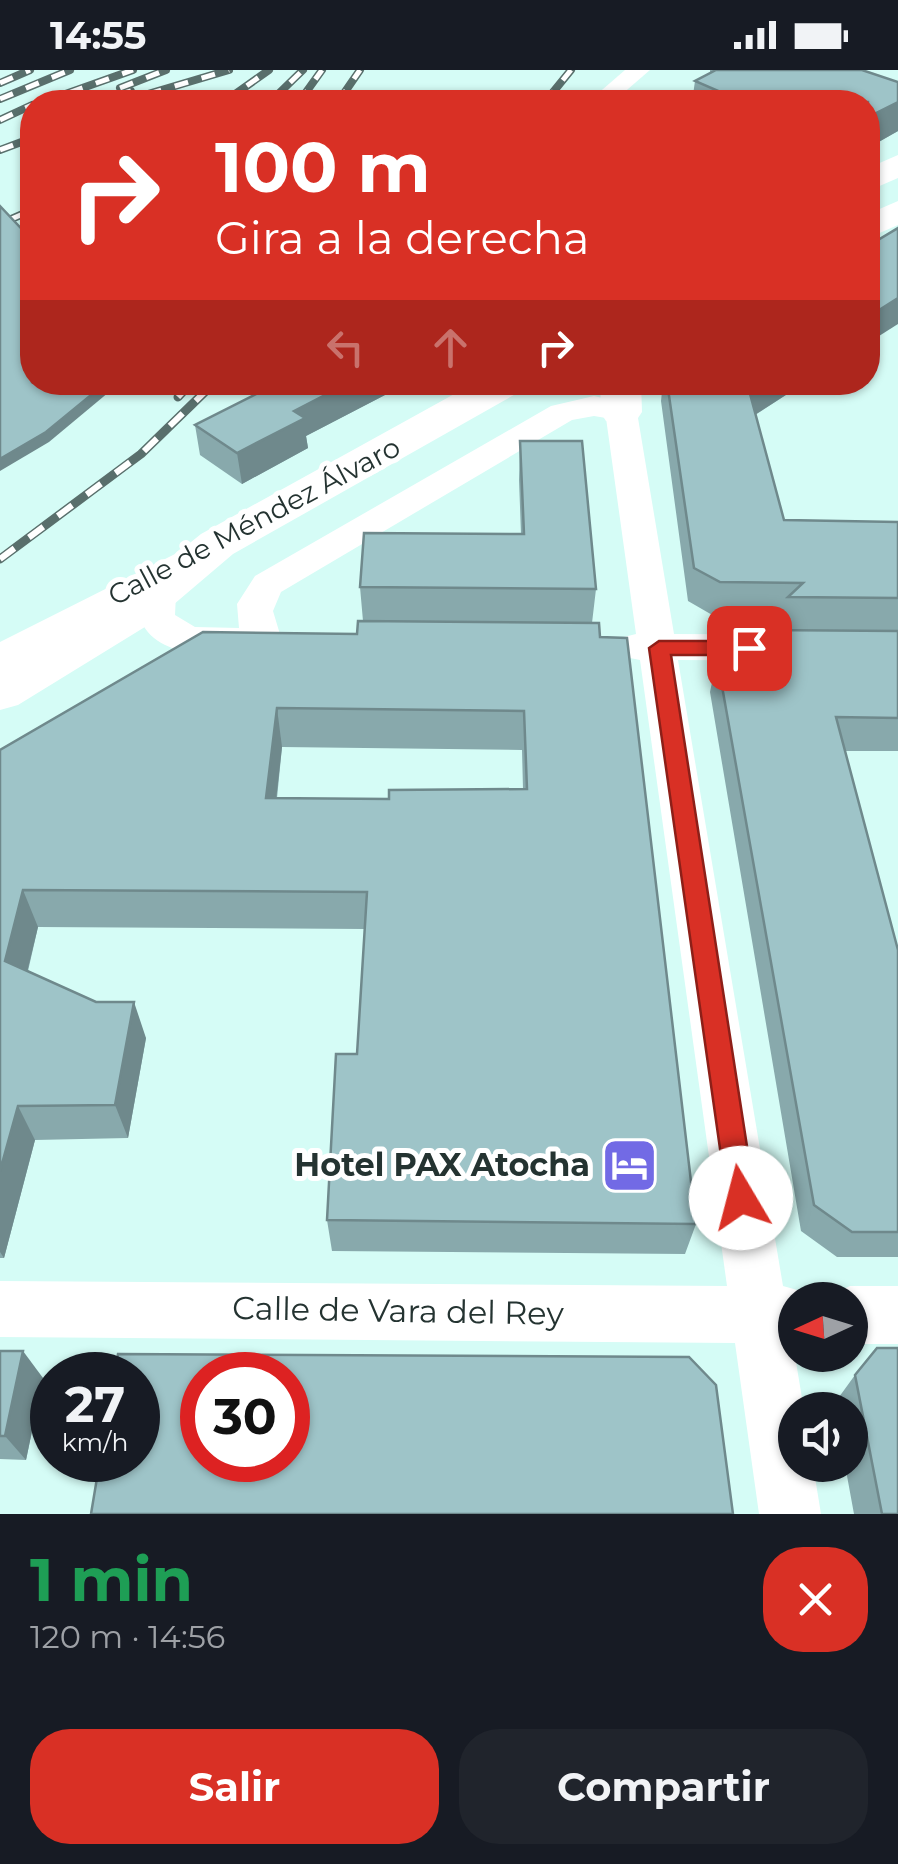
<!DOCTYPE html>
<html lang="es">
<head>
<meta charset="utf-8">
<style>
	:root { --surface:#171b24; --page:#20242c; --text:#f1f3f6; --muted:#9ea1a6; --accent:#d93025 }
	body { margin:0; font-family:Montserrat,sans-serif; background:var(--page); color:var(--text); height:100vh; display:flex; flex-direction:column; font-size:38px; white-space:nowrap }
	* { box-sizing:border-box; margin:0 }
	p { font-size:32px; color:var(--muted) }
	.icon { flex:none; width:55px; height:55px; fill:none; stroke:currentColor; stroke-width:2; stroke-linecap:round; stroke-linejoin:round }
	.map { position:relative; height:1444px; overflow:hidden }
	.side { display:flex; flex-direction:column; background:var(--surface); flex:1 }
	.side>* { flex:none }
	.banner { position:absolute; left:20px; top:20px; width:860px; height:305px; border-radius:40px; box-shadow:0 2px 8px #0004; background:#d93025; color:#fff; overflow:hidden }
	.needle { width:65px; rotate:266deg }
	.fabs { position:absolute; left:778px; top:1212px; display:grid; gap:20px }
	.fabs a { display:grid; place-items:center; width:90px; height:90px; border-radius:50%; background:var(--surface); box-shadow:0 2px 8px #0004; font-size:50px }
	.speed { position:absolute; left:30px; top:1282px; display:flex; gap:20px; font-size:50px; font-weight:700; text-align:center }
	.speed>* { display:grid; place-content:center; width:130px; height:130px; border-radius:50%; background:var(--surface); box-shadow:0 2px 8px #0004; line-height:1 }
	.speed small { font-size:25px; font-weight:400 }
	.speed .limit { border:15px solid #d22; background:#fff; color:#111 }
	.pin { position:absolute; display:grid; place-items:center; width:85px; height:85px; color:#fff; margin:-42px; border-radius:20px; box-shadow:0 5px 15px #0006 }
	.me { position:absolute; width:110px; margin:-55px; rotate:352deg; stroke-linejoin:round; filter:drop-shadow(0 0 8px #0008) }
	.turn { display:flex; align-items:center; gap:35px; height:210px; padding:0 30px; font-size:45px }
	.turn .icon { width:130px; height:130px; stroke-width:2.5 }
	.turn b { display:block; font-size:70px; line-height:85px }
	.lanes { display:flex; align-items:center; height:95px; padding:0 30px; background:#0003; justify-content:center; gap:50px; direction:ltr }
	.lanes .off { opacity:.35 }
	.round { display:grid; place-items:center; flex:none; width:105px; height:105px; border-radius:40px; background:var(--page) }
	.headline { display:flex; align-items:center; justify-content:space-between; height:170px; padding:0 30px }
	h1 { font-size:60px; font-weight:700; line-height:75px; color:#1e9e55 }
	.action { display:flex; gap:20px; margin-top:auto; padding:20px 30px }
	.action a { flex:1; height:115px; border-radius:40px; background:var(--accent); color:#fff; font-size:40px; font-weight:700; line-height:115px; text-align:center }
	.action a+a { background:var(--page); color:var(--text) }
	.status { display:flex; justify-content:space-between; align-items:center; height:70px; padding:0 50px; background:var(--surface); direction:ltr }
	.status svg { height:28px; fill:currentColor }
	.map>svg:first-child { display:block }
</style>
</head>
<body>
<div class="status"><b>14:55</b><svg viewBox="0 0 49 12"><path d="M0 12V9h3v3zM5 12V6h3v6zM10 12V3h3v9zM15 12V0h3v12zM26 1h20v11H26zM47 4h2v5h-2z"/></svg></div>
<div class="map">
<svg width="898" height="1444" viewBox="0 0 898 1444">
	<rect width="100%" height="100%" fill="#d5fcf6"/>
	<g fill="none" stroke-linecap="round" stroke-linejoin="round">
		<g fill="#fff" fill-rule="evenodd">
			<path d="M 625,0 L 650,0 L 613,32 L 588,32 Z"/>
			<path d="M 594,326 L 632,335 L 637,342 L 674,564 L 898,565 L 898,591 L 678,590 L 783,1216 L 815,1225 L 817,1230 L 795,1230 L 793,1274 L 804,1340 L 795,1340 L 795,1395 L 813,1395 L 821,1444 L 759,1444 L 735,1273 L 0,1267 L 0,1211 L 727,1216 L 640,590 L 620,586 L 615,577 L 620,568 L 636,564 L 606,348 L 594,346 L 572,350 L 281,522 L 273,541 L 282,571 L 277,580 C 243,590 183,591 154,568 C 145,561 141,551 135,542 L 138,531 L 0,601 L 0,572 L 177,483 L 190,487 L 195,495 L 190,503 L 168,515 L 176,524 L 175,545 L 195,557 L 239,558 L 237,534 L 255,506 L 551,336 Z"/>
			<path d="M 850,1216 L 898,1216 L 898,1274 L 850,1274 L 850,1230 L 828,1230 L 830,1225 Z"/>
		</g>
		<g fill="#fff" fill-rule="evenodd">
			<path d="M 898,85 L 898,108 L 868,121 L 868,98 Z"/>
			<path d="M 898,131 L 898,155 L 868,168 L 868,144 Z"/>
			<path d="M 476,312 L 527,312 L 521,321 L 233,484 L 153,552 L 18,635 L 0,640 L 0,599 L 119,530 L 201,464 Z"/>
			<path d="M 601,312 L 641,312 L 642,342 L 636,351 L 621,354 L 606,351 L 600,342 Z"/>
		</g>
		<defs>
			<g id="rail-far1">
				<path d="M 0,13 L 30,0"/>
				<path d="M 120,18 L 166,0"/>
				<path d="M 0,29 L 70,0"/>
				<path d="M 43,32 L 133,0"/>
				<path d="M 93,32 L 131,21"/>
				<path d="M 121,32 L 229,0"/>
				<path d="M 224,32 L 269,0"/>
				<path d="M 270,32 L 303,0"/>
				<path d="M 299,32 L 322,0"/>
				<path d="M 338,32 L 360,0"/>
				<path d="M 545,32 L 571,0"/>
				<path d="M 0,50 L 32,35"/>
				<path d="M 0,80 L 32,68"/>
				<path d="M 9,150 L 32,140"/>
			</g>
			<g id="rail">
				<path d="M 178,327 L 192,312"/>
				<path d="M 0,489 L 141,384 L 215,312"/>
			</g>
		</defs>
		<use href="#rail-far1" stroke="#596f6c" stroke-width="8"/>
		<use href="#rail" stroke="#596f6c" stroke-width="9"/>
		<use href="#rail-far1" stroke="#fff" stroke-width="5" stroke-dasharray="14" stroke-linecap="butt"/>
		<use href="#rail" stroke="#fff" stroke-width="6" stroke-dasharray="18" stroke-linecap="butt"/>
	</g>
	<g fill="#88a9ac" fill-rule="evenodd">
		<path d="M 710,0 L 862,0 L 898,61 L 868,78 L 868,32 L 692,32 L 695,11 L 710,3 Z"/>
		<path d="M 258,312 L 410,312 L 306,366 L 308,378 L 242,414 L 200,385 L 195,355 L 261,322 Z"/>
		<path d="M 663,312 L 806,312 L 755,345 L 784,450 L 898,452 L 898,681 L 845,681 L 898,880 L 898,1187 L 837,1187 L 801,1161 L 710,622 L 717,588 L 779,560 L 783,546 L 714,546 L 688,531 L 661,331 Z"/>
		<path d="M 520,371 L 596,519 L 592,553 L 600,567 L 696,1154 L 685,1184 L 332,1181 L 327,1150 L 357,984 L 365,859 L 38,857 L 28,901 L 146,968 L 128,1068 L 35,1070 L 4,1188 L 0,1188 L 0,680 L 357,564 L 363,551 L 360,517 L 521,464 L 519,410 ZM 282,677 L 522,680 L 523,719 L 389,729 L 277,728 Z"/>
		<path d="M 0,1281 L 43,1308 L 26,1390 L 0,1389 Z"/>
		<path d="M 855,1305 L 898,1444 L 854,1444 L 845,1395 L 850,1395 L 850,1340 L 835,1340 L 834,1334 Z"/>
	</g>
	<g fill="#6f898c">
		<path d="M 898,32 L 898,61 L 868,78 L 868,47 Z"/>
		<path d="M 898,228 L 898,254 L 868,273 L 868,247 Z"/>
		<path d="M 107,312 L 121,312 L 49,372 L 0,401 L 0,389 Z"/>
		<path d="M 350,312 L 410,312 L 306,366 L 308,378 L 242,414 L 237,383 L 294,341 Z"/>
		<path d="M 762,312 L 806,312 L 742,353 L 749,320 Z"/>
		<path d="M 277,638 L 282,677 L 272,766 L 266,728 Z"/>
		<path d="M 23,820 L 38,857 L 21,927 L 5,891 Z"/>
		<path d="M 134,932 L 146,968 L 128,1068 L 115,1035 Z"/>
		<path d="M 18,1036 L 35,1070 L 4,1188 L 0,1182 L 0,1101 Z"/>
		<path d="M 23,1281 L 43,1308 L 26,1390 L 5,1366 Z"/>
	</g>
	<g fill="#9ec4c8" stroke="#6f898c" stroke-width="2.5" fill-rule="evenodd">
		<path d="M 716,0 L 862,0 L 898,12 L 898,32 L 868,47 L 868,32 L 703,32 L 723,23 L 695,11 Z"/>
		<path d="M 0,136 L 32,170 L 32,312 L 107,312 L 46,362 L 0,389 Z"/>
		<path d="M 898,158 L 898,228 L 868,247 L 868,176 Z"/>
		<path d="M 280,312 L 350,312 L 294,341 L 305,348 L 237,383 L 195,355 Z"/>
		<path d="M 667,312 L 762,312 L 749,320 L 784,450 L 898,452 L 898,528 L 788,527 L 803,513 L 720,512 L 694,498 Z"/>
		<path d="M 520,371 L 582,371 L 596,519 L 360,517 L 364,463 L 524,464 Z"/>
		<path d="M 358,551 L 599,553 L 600,567 L 627,568 L 696,1154 L 327,1150 L 336,984 L 357,984 L 367,822 L 23,820 L 5,891 L 96,932 L 134,932 L 115,1035 L 18,1036 L 0,1101 L 0,680 L 203,562 L 357,564 ZM 277,638 L 524,641 L 527,719 L 389,720 L 389,729 L 266,728 Z"/>
		<path d="M 749,560 L 898,561 L 898,648 L 836,647 L 898,880 L 898,1162 L 852,1162 L 814,1135 L 717,588 Z"/>
		<path d="M 877,1278 L 898,1278 L 898,1444 L 882,1444 L 855,1305 Z"/>
		<path d="M 0,1281 L 23,1281 L 5,1366 L 0,1366 Z"/>
		<path d="M 118,1284 L 689,1287 L 716,1315 L 733,1444 L 91,1444 L 100,1390 L 138,1390 L 138,1305 L 115,1305 ZM 202,1305 L 288,1305 L 288,1390 L 202,1390 Z"/>
	</g>
	<path fill="#d93025" stroke="#8d1f18" stroke-width="2.5" d="M 659,571 L 749,571 L 760,578 L 749,585 L 671,585 L 755,1128 L 751,1138 L 741,1142 L 731,1138 L 727,1128 L 649,578 Z"/>
	<defs>
		<symbol id="hotel-square" viewBox="-11 -11 22 22"><rect x="-9" y="-9" width="18" height="18" rx="4" fill="#726ae5" stroke="#fff"/><path d="M-6-4.5h1.5V1H6V5H4.5V3h-9V5H-6ZM-4 0a1.8 1.8 0 1 1 3.6 0ZM.5 0V-2.5h3Q6-2.5 6 0Z" fill="#fff"/></symbol>
	</defs>
	<g fill-rule="evenodd">
		<use href="#hotel-square" x="598" y="1064" width="63" height="63"/>
	</g>
	<g text-anchor="middle" stroke-width="10" stroke-linejoin="round" paint-order="stroke">
		<g font-size="28" fill="#243331" stroke="#fff">
			<text transform="translate(254 451) rotate(-28)" y="10">Calle de Méndez Álvaro</text>
		</g>
		<g font-size="32" font-weight="bold" fill="#243331" stroke="#fff" text-anchor="end">
			<text x="590" y="1106">Hotel PAX Atocha</text>
		</g>
		<g font-size="32" fill="#243331" stroke="#fff">
			<text transform="translate(398 1241) rotate(1)" y="11">Calle de Vara del Rey</text>
		</g>
	</g>
</svg>
<div class="fabs">
<a><svg class="needle" viewBox="-14 -14 28 28"><path d="M0-13l5 13h-10z" fill="#e53935"/><path d="M0 13l5-13h-10z" fill="#9ea1a6"/></svg></a>
<a><svg class="icon" aria-label="sound" viewBox="0 0 24 24"><path d="M4 9h4l5-4v14l-5-4H4zM17 9q2 3 0 6"/></svg></a>
</div>
<div class="speed"><div>27<small>km/h</small></div><div class="limit">30</div></div>
<div class="pin" style="left:749px;top:578px;background:#d93025"><svg class="icon" aria-label="arrive" viewBox="0 0 24 24"><path d="M6 21V4h12l-3 4 3 4H6"/></svg></div>
<svg class="me" style="left:741px;top:1128px" viewBox="-20 -20 40 40"><circle r="19" fill="#fff"/><path d="M0-13L10 11 0 6-10 11z" fill="#d93025"/></svg>
<div class="banner">
<div class="turn"><svg class="icon" aria-label="right" viewBox="0 0 24 24"><path d="M7 20v-9h11M14 6l5 5-5 5"/></svg><div><b>100 m</b>Gira a la derecha</div></div>
<div class="lanes"><svg class="icon off" aria-label="left" viewBox="0 0 24 24"><path d="M17 20v-9H6M10 6l-5 5 5 5"/></svg><svg class="icon off" aria-label="ahead" viewBox="0 0 24 24"><path d="M12 20V5M6 11l6-6 6 6"/></svg><svg class="icon" aria-label="right" viewBox="0 0 24 24"><path d="M7 20v-9h11M14 6l5 5-5 5"/></svg></div>
</div>
</div>
<section class="side">
<div class="headline"><div><h1>1 min</h1><p>120 m · 14:56</p></div><a class="round" style="background:#d93025;color:#fff"><svg class="icon" aria-label="close" viewBox="0 0 24 24"><path d="M6 6l12 12M18 6L6 18"/></svg></a></div>
<div class="action"><a>Salir</a><a>Compartir</a></div>
</section>
</body>
</html>
